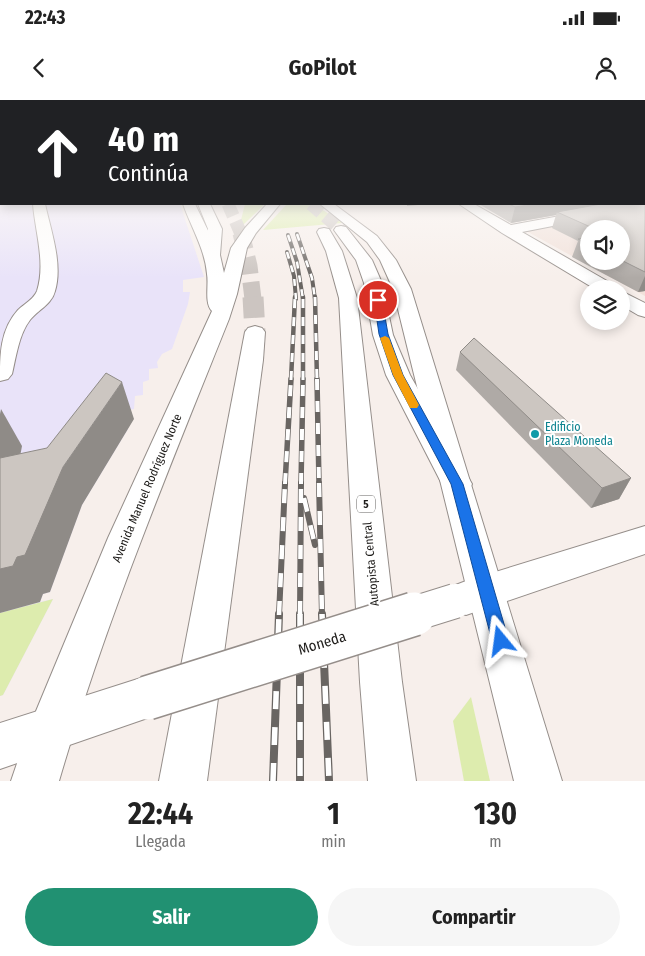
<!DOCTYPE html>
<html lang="es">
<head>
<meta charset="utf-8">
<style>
	:root { --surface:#fff; --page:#f6f6f6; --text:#222; --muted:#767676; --accent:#219172 }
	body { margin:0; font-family:"Fira Sans Condensed",sans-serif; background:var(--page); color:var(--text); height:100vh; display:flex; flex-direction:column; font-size:19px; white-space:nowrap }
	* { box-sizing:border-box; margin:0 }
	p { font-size:16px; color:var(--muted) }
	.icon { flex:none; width:28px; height:28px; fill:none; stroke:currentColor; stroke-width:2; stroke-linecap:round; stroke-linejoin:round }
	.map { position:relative; height:681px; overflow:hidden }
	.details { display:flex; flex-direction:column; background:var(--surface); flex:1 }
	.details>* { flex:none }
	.banner { position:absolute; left:0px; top:0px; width:645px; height:105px; box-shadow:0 2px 12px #0003; background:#202124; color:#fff; overflow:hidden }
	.tools { position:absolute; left:580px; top:120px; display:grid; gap:10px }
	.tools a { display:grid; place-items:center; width:50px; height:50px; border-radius:50%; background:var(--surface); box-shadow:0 2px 12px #0003; font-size:25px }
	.pin { position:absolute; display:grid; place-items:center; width:42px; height:42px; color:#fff; margin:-21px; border:2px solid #fff; border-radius:50%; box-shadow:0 1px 5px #0007 }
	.me { position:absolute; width:55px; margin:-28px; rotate:344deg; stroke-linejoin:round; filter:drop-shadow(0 0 4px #0008) }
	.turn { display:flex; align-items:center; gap:18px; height:105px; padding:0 25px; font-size:22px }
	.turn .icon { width:65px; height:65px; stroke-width:2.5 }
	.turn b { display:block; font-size:35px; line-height:42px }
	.eta { display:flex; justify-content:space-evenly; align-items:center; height:85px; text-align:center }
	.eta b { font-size:30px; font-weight:700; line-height:35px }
	.button { display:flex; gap:10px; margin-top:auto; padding:10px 25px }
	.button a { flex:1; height:58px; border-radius:30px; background:var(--accent); color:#fff; font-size:20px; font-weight:700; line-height:58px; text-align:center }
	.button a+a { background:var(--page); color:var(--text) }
	.status { display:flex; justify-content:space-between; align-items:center; height:35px; padding:0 25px; background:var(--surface); direction:ltr }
	.status svg { height:14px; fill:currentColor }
	header { display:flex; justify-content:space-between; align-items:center; height:65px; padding:0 25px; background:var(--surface); font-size:22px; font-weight:700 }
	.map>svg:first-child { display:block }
</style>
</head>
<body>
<div class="status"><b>22:43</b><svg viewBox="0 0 49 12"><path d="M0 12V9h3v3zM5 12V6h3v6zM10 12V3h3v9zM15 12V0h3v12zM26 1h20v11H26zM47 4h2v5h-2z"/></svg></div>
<header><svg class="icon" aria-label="back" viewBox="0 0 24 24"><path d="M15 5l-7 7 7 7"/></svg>GoPilot<svg class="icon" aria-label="person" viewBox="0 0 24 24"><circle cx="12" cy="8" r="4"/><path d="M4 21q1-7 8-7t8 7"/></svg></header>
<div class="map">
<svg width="645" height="681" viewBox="0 0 645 681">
	<rect width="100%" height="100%" fill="#f7efeb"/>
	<path fill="#e9e3f9" d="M 0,93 L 1,104 L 180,104 L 204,177 L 183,180 L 183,192 L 190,192 L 188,204 L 172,249 L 162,254 L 157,262 L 158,268 L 149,269 L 149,280 L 143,282 L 143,295 L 135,296 L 134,309 L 124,311 L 128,329 L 82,405 L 50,492 L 43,494 L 40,502 L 53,499 L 3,595 L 0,596 Z"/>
	<path fill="#f1e1da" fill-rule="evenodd" d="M 645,109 L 645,196 L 528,132 L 529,130 ZM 589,129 L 621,129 L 621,161 L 589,161 Z"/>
	<g fill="#ddecae">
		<path d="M 245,104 L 265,104 L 244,124 L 240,124 Z"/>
		<path d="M 287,104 L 314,104 L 342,123 L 263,130 Z"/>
		<path d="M 53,499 L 3,595 L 0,596 L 0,513 Z"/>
		<path d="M 471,597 L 490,681 L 464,681 L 453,621 Z"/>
	</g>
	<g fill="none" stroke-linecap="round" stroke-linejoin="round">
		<g stroke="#ccc5c1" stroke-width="13" stroke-dasharray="13 6" stroke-linecap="butt">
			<path d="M 228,104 L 241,134"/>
			<path d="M 311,104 L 341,130"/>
		</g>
		<path stroke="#ccc5c1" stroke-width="17" stroke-dasharray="17 8" stroke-linecap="butt" d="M 241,133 L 249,166 L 253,199"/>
		<path stroke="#ccc5c1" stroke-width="21" stroke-dasharray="21 11" stroke-linecap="butt" d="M 253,197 L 255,232"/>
		<defs>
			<g id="minor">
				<path d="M 644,100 L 645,108 L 522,132 L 614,185 L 617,189 L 595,189 L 502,133 L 459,104 L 474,104 L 511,125 L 625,104 L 644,104 Z"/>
				<path d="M 33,104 L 45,104 C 51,131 63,164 55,191 C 52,204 38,210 30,220 C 19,234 16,257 12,274 L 8,279 L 0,281 C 0,254 0,230 18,210 C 24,204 34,199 37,191 C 46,163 35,131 33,104 Z"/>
				<path d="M 621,191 L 645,203 L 645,217 L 638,215 L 621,205 Z"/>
				<path d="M 645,426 L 645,454 L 466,515 L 453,510 L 447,498 L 453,486 L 466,481 Z"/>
				<path d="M 147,576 L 162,583 L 169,598 L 162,613 L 0,669 L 0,623 Z"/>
			</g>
			<g id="major">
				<path d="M 183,104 L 195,104 L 220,155 L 224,173 L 231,148 L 245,128 L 267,104 L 280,104 L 256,133 L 247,148 L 237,194 L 229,219 C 168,371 105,523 59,681 L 11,681 L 29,628 L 108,438 L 212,211 C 204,203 209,185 207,174 C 205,149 191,127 183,104 Z"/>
				<path d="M 320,104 L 334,104 L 377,136 L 396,160 L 411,189 L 562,681 L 514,681 L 393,189 L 380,160 L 367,142 Z"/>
			</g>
			<g id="highway">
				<path d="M 198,104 L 210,104 L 222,129 L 220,155 L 218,158 L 206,158 L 204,155 L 208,129 Z"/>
				<path d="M 341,126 L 346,127 L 372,160 L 382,183 L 393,235 L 410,275 L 472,384 L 468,392 L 457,395 L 446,392 L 386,275 L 373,235 L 364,183 L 356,160 L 334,130 L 336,127 Z"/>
				<path d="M 324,128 L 329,129 L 342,151 L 357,198 L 402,582 L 416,681 L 368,681 L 360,582 L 339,198 L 326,151 L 317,132 L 319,129 Z"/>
				<path d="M 255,226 L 262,228 L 265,232 L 263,260 L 207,681 L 159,681 L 245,232 L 248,228 Z"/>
			</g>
		</defs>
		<use href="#minor" stroke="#958e8a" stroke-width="2"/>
		<use href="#major" stroke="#958e8a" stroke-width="2"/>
		<use href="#highway" stroke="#958e8a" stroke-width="2"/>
		<use href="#minor" fill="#fff" fill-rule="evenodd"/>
		<use href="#major" fill="#fff" fill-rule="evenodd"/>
		<use href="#highway" fill="#fff" fill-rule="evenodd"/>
		<defs>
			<g id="rail-far4">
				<path d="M 297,134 L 312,178 L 315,199"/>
				<path d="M 288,135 L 297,162 L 303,199"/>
				<path d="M 287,152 L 294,176 L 296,199"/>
			</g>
			<g id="rail-far3">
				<path d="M 315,197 L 317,280"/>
				<path d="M 291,280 L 295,197"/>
				<path d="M 303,280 L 303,197"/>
			</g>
			<g id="rail-far2">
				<path d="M 317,279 L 319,384"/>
				<path d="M 285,384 L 291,279"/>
				<path d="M 301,384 L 303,279"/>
			</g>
			<g id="rail-far1">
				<path d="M 319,383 L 322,515"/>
				<path d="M 304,398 L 315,445"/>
				<path d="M 279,515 L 285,383"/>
				<path d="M 300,515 L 301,383"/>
			</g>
			<g id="rail">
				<path d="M 300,514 L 300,681"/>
				<path d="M 322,514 L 329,681"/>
				<path d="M 273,681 L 279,514"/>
			</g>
		</defs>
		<use href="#rail-far4" stroke="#696562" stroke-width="4"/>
		<use href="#rail-far3" stroke="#696562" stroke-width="4.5"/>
		<use href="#rail-far2" stroke="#696562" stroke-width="5.5"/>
		<use href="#rail-far1" stroke="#696562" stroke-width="6"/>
		<use href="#rail" stroke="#696562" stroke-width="8"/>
		<use href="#rail-far4" stroke="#fff" stroke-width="2.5" stroke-dasharray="7" stroke-linecap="butt"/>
		<use href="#rail-far3" stroke="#fff" stroke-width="3" stroke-dasharray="9" stroke-linecap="butt"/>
		<use href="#rail-far2" stroke="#fff" stroke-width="4" stroke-dasharray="11" stroke-linecap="butt"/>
		<use href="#rail-far1" stroke="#fff" stroke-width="4.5" stroke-dasharray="14" stroke-linecap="butt"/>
		<use href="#rail" stroke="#fff" stroke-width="5.5" stroke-dasharray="18" stroke-linecap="butt"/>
		<defs>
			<path id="minor-bridge-far1" d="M 410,515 L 455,501"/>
			<path id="minor-bridge" d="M 147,598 L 414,514"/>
		</defs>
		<use href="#minor-bridge-far1" stroke="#958e8a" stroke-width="36" stroke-linecap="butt"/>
		<use href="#minor-bridge" stroke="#958e8a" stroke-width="46" stroke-linecap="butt"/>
		<use href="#minor-bridge-far1" stroke="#fff" stroke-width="34"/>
		<use href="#minor-bridge" stroke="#fff" stroke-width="43"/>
	</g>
	<g fill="#afaaa6" fill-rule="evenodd">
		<path d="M 644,83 L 645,83 L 645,191 L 638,192 L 572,157 L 578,141 L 552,128 L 556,115 L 511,123 L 479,104 L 644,104 ZM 589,129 L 621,129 L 621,161 L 589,161 Z"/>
		<path d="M 460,252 L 631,378 L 619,399 L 591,408 L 456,270 Z"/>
	</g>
	<g fill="#8f8b87">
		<path d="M 407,104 L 429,104 L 407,106 Z"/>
		<path d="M 534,104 L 616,104 L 557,112 L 556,115 L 511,123 L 515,107 Z"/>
		<path d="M 645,176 L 645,191 L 638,192 Z"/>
		<path d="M 122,282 L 134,319 L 82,405 L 50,492 L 43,494 L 40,502 L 0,513 L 0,469 L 17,457 L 63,367 Z"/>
		<path d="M 1,309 L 22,346 L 12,398 L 0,379 L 0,314 Z"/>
		<path d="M 631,378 L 619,399 L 591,408 L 602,388 Z"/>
	</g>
	<g fill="#ccc6c1" stroke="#8f8b87">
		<path d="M 644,96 L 645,96 L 645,172 L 621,160 L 621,129 L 595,129 L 557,112 L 601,104 L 644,104 Z"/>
		<path d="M 509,104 L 534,104 L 515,107 Z"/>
		<path d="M 589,137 L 589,144 L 578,139 Z"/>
		<path d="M 474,238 L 631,378 L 602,388 L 460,252 Z"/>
		<path d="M 106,273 L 122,282 L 63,367 L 25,455 L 17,457 L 13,466 L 0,469 L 0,358 L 47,348 Z"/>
	</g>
	<linearGradient id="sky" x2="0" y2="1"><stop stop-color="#97c3ee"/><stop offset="0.47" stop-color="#fbf8f6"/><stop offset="1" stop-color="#fbf8f6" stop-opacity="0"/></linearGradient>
	<rect width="645" height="178" fill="url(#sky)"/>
	<path fill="#1a73e8" stroke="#114b97" d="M 378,197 L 382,200 L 388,234 L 403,275 L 463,384 L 509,541 L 506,547 L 501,549 L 495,547 L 492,541 L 451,384 L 393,275 L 379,234 L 374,200 Z"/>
	<path fill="#f59e0b" d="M 385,236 L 389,238 L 403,275 L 419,305 L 417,308 L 410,308 L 393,275 L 380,238 Z"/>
	<circle fill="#0f9aa8" stroke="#fff" stroke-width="2" cx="535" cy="334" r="5"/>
	<g text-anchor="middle" stroke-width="4" stroke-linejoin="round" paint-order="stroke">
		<rect fill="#fff" stroke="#62615f" stroke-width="1" x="357" y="395.5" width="18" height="17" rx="4"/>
		<g font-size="11" font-weight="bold" fill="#1f1d1b">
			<text x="366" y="408">5</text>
		</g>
		<g font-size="12" fill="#0d838f" stroke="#fff" text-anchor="start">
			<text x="545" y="331">Edificio<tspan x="545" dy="14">Plaza Moneda</tspan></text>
		</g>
		<g font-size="12" fill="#1f1d1b" stroke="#fff">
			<text transform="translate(147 388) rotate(-67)" y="4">Avenida Manuel Rodríguez Norte</text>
			<text transform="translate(371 464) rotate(-95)" y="4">Autopista Central</text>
		</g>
		<g font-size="15" fill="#1f1d1b" stroke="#fff">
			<text transform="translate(322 543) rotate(-17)" y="5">Moneda</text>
		</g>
	</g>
</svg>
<div class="tools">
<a><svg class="icon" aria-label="sound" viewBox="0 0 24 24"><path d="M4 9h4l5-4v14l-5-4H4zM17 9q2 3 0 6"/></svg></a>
<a><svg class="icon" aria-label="layers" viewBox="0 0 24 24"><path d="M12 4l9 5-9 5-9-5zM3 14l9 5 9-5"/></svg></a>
</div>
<div class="pin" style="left:378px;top:200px;background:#d93025"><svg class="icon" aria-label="arrive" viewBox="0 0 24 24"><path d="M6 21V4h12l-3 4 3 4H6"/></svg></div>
<svg class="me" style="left:501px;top:541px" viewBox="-20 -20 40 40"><path d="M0-17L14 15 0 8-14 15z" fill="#1a73e8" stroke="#fff" stroke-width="4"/></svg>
<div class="banner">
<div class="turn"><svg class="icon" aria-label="ahead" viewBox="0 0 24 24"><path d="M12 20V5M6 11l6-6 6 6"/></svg><div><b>40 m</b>Continúa</div></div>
</div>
</div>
<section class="details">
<div class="eta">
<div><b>22:44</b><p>Llegada</p></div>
<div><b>1</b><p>min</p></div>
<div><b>130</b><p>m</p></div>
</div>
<div class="button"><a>Salir</a><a>Compartir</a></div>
</section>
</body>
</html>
